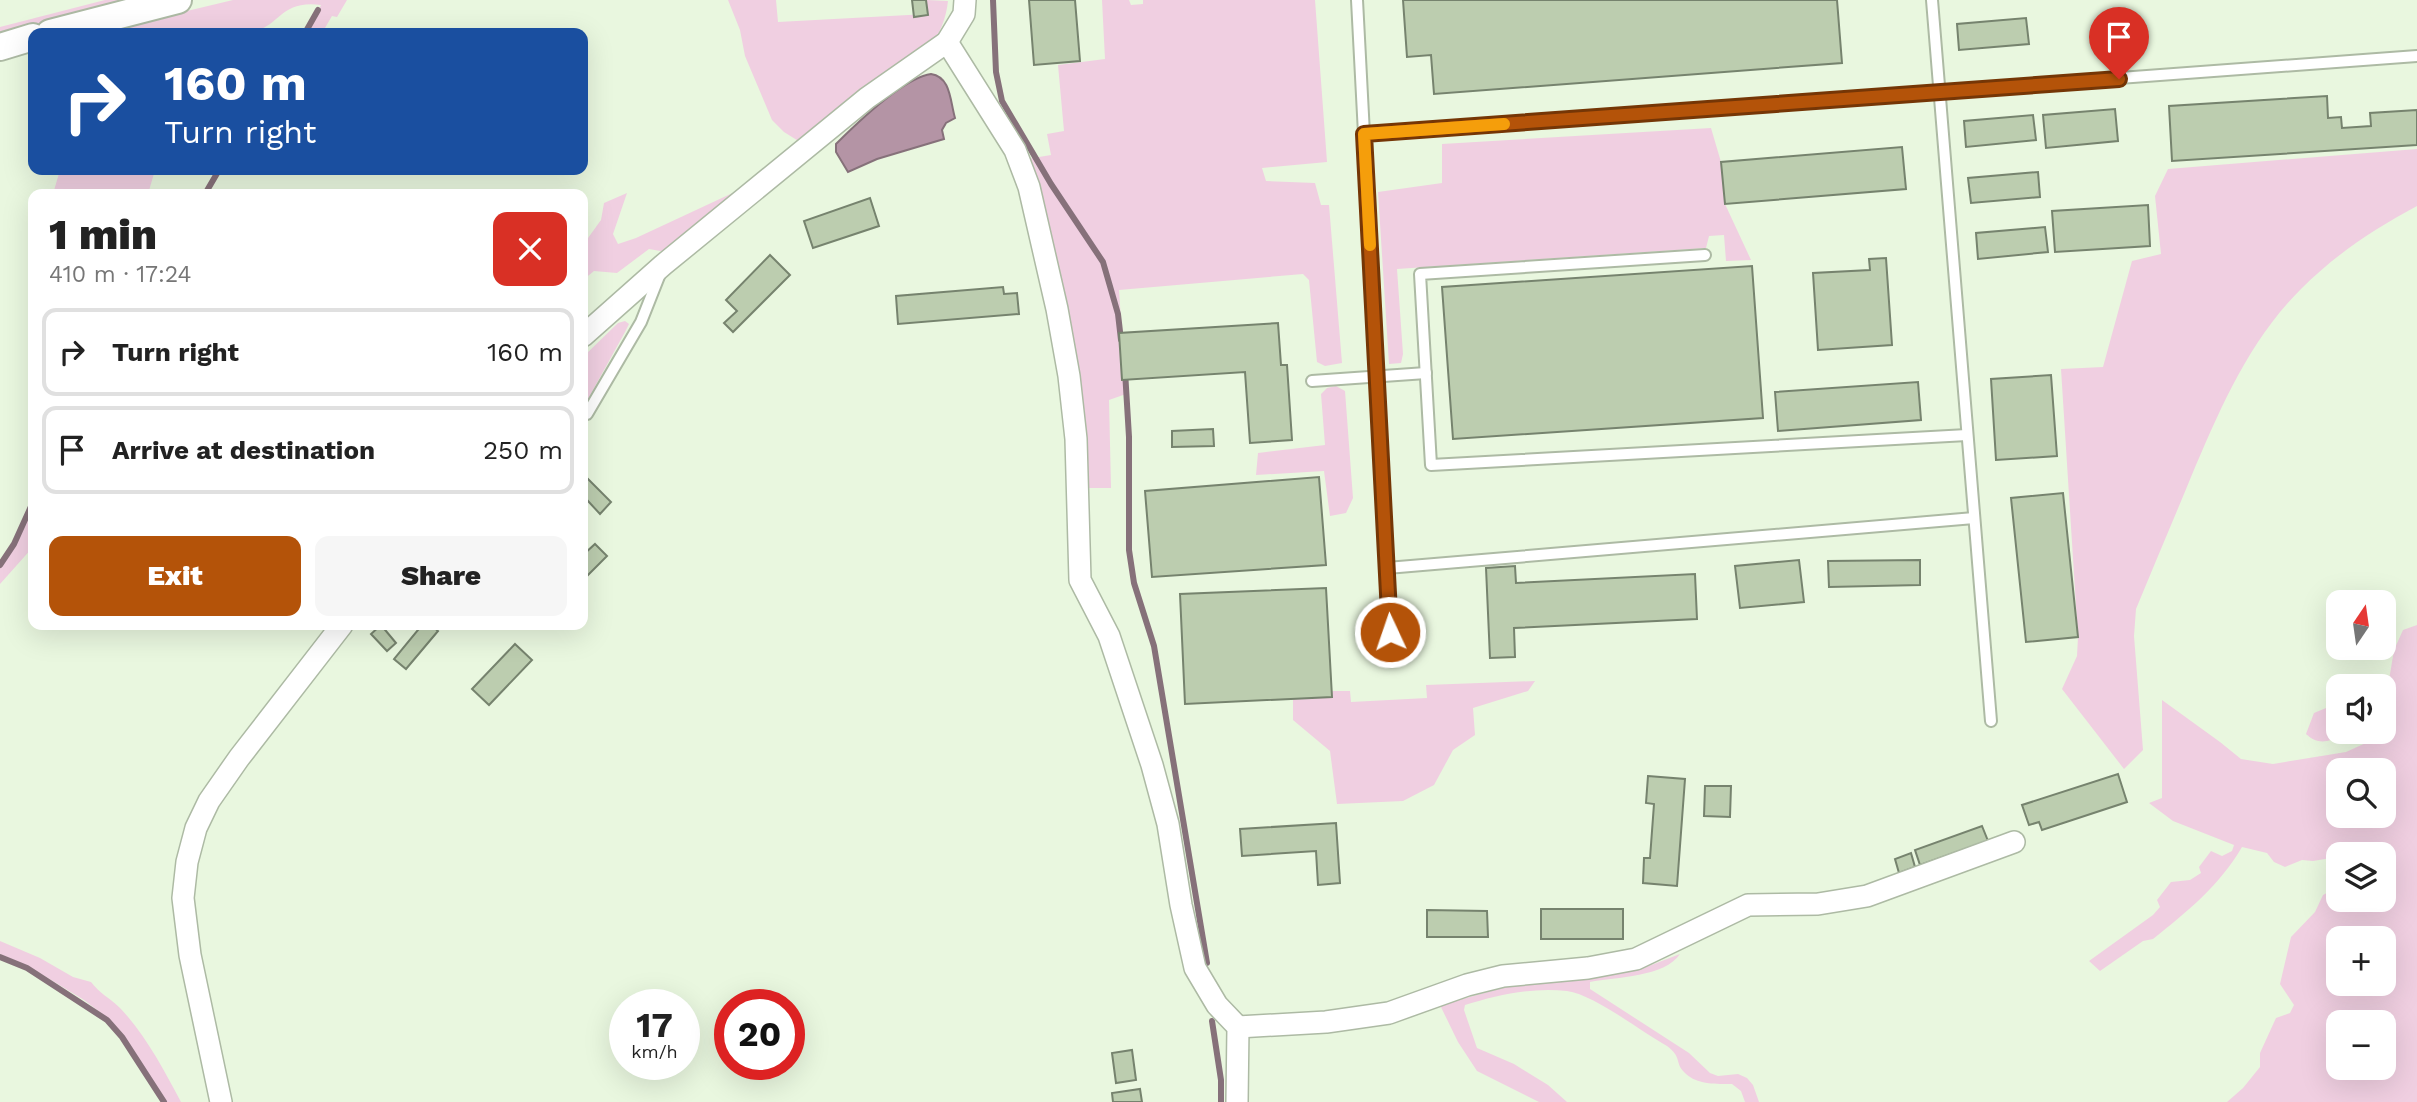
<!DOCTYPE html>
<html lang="en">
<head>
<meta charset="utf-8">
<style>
	:root { --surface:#fff; --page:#f6f6f6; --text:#222; --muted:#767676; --line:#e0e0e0; --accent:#b45309 }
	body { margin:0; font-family:"Work Sans",sans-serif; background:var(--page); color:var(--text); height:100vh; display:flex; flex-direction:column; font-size:26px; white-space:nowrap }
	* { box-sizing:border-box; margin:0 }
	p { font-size:23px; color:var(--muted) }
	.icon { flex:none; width:38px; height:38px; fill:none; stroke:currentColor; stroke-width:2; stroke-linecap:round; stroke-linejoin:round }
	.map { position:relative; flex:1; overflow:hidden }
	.sheet { position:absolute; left:28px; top:189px; width:560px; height:441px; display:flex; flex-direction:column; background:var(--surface); border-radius:14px; box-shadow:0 7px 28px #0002 }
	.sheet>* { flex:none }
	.hud { position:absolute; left:28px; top:28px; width:560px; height:147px; border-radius:14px; box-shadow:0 7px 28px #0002; background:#1a4fa0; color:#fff; overflow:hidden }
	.needle { width:46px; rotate:13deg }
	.controls { position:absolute; left:2326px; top:590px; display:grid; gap:14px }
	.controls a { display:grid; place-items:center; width:70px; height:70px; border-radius:14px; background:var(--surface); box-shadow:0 7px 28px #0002; font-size:35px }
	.speed { position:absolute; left:609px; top:989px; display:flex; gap:14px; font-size:35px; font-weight:700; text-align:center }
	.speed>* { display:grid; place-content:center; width:91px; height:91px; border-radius:50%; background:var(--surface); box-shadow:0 7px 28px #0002; line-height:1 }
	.speed small { font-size:18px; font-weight:400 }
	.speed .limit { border:10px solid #d22; background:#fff; color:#111 }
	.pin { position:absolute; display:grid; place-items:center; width:60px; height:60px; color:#fff; margin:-72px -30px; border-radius:50% 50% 50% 0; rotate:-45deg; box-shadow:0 0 7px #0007 }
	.pin .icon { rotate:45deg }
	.me { position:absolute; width:77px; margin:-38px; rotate:357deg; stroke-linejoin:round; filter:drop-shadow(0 0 5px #0008) }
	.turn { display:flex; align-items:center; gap:24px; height:147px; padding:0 21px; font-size:32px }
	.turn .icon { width:91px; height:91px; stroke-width:2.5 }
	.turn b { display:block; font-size:49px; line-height:60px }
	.round { display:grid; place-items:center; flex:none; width:74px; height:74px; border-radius:14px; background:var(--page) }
	.headline { display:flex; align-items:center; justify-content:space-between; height:119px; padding:0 21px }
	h1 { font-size:42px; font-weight:800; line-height:52px }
	.cta { display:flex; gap:14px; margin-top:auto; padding:14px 21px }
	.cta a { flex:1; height:80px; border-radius:14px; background:var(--accent); color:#fff; font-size:28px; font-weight:800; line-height:80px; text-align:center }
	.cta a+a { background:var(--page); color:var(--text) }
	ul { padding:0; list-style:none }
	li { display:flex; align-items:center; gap:21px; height:88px; margin:0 14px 10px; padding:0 7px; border:4px solid var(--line); border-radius:14px }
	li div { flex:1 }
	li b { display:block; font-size:26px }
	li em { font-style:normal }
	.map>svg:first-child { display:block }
</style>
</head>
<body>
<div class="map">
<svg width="2417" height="1102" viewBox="0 0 2417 1102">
	<rect width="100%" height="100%" fill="#e9f7df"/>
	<g fill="#f0cfe1" fill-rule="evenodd">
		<path d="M 105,0 L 149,0 L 0,38 L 0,27 Z"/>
		<path d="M 233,0 L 347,0 L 337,17 L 332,16 L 322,33 L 307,33 L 321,5 C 279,0 282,26 250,33 L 95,33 Z"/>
		<path d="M 728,0 L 776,0 L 778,22 L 927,14 L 927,0 L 948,1 C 946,19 940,33 930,47 L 800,142 L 784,132 L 772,120 L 745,56 L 740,30 Z"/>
		<path d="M 1102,0 L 1129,0 L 1131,5 L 1143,4 L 1143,0 L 1315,0 L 1327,162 L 1262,168 L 1266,181 L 1315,183 L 1321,205 L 1329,205 L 1342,363 L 1325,366 L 1317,362 L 1309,280 L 1303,274 L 1119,290 L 1126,394 L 1109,400 L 1111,488 L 1084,488 L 1027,159 L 1051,155 L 1047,134 L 1064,131 L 1058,65 L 1105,59 Z"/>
		<path d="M 1711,128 L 1721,162 L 1725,204 L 1751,260 L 1726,261 L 1724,235 L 1709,236 L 1706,248 L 1397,269 L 1403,354 L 1401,363 L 1389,364 L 1378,192 L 1442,183 L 1442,144 Z"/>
		<path d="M 2417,149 L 2417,206 C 2374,229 2336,254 2301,289 C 2248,342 2220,409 2191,477 C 2173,521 2154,565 2136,609 L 2134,636 L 2143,750 L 2124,769 L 2062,689 L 2077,656 L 2078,637 L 2061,369 L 2103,367 L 2132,261 L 2161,254 L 2155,196 L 2168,169 Z"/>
		<path d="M 60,170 L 155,170 L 148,194 L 53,194 Z"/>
		<path d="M 739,190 L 666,252 L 649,249 L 617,273 L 594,271 L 583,280 L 583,245 L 601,220 L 604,203 L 627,193 L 613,234 L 618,244 L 636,238 Z"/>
		<path d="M 625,321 L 629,324 L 625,332 L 583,408 L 583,357 L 618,323 Z"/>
		<path d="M 1336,386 L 1345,391 L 1353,498 L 1346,513 L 1330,516 L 1324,471 L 1256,475 L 1258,453 L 1325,445 L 1321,394 L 1327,388 Z"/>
		<path d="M 33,508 L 33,547 L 0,584 L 0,568 L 16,545 Z"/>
		<path d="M 2417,625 L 2417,1102 L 2227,1102 L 2243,1088 L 2260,1067 L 2260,1053 L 2276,1018 L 2290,1013 L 2294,1005 L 2280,984 L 2291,937 L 2315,912 L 2323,895 L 2338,887 L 2338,900 L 2384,900 L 2384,854 L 2351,854 L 2347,850 L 2331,858 L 2313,861 L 2302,860 L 2285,867 L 2274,862 L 2267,853 L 2242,847 C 2220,885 2187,912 2153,939 L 2143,941 L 2100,971 L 2089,961 L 2153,915 L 2160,907 L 2157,900 L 2171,882 L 2190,880 L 2201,873 L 2199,867 L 2211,851 L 2222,856 L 2232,851 L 2234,845 L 2173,821 L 2149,803 L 2162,798 L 2162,700 L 2220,742 L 2241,759 L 2273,764 L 2346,752 L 2368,742 L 2371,732 L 2384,732 L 2384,686 L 2382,686 L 2389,680 L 2394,650 L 2403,630 ZM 2338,770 L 2384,770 L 2384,816 L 2338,816 ZM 2338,938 L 2384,938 L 2384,984 L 2338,984 ZM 2338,1022 L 2384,1022 L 2384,1068 L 2338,1068 Z"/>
		<path d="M 1535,681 L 1528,691 L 1473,708 L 1475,735 L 1453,750 L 1434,785 L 1403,801 L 1337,804 L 1330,751 L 1293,720 L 1293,699 L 1331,691 L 1350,691 L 1351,702 L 1427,698 L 1426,685 Z"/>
		<path d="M 2338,703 L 2338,732 L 2342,732 L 2342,736 C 2327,742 2318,745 2306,734 L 2314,713 Z"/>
		<path d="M 0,941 L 40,958 L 73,977 L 91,982 C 99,993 110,998 120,1008 C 145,1034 164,1070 181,1102 L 166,1102 L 124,1036 L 109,1019 L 84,1000 L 28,966 L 0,954 Z"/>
		<path d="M 1680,954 C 1665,977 1616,977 1590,982 L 1590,989 L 1689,1053 L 1710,1073 L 1718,1076 L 1738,1074 L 1747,1078 L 1753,1085 L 1759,1102 L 1745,1102 L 1741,1091 L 1732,1084 C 1716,1084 1696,1085 1684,1072 C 1675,1063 1682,1057 1667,1046 C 1640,1031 1595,995 1567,991 C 1532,987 1497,995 1465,1005 L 1464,1010 L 1477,1048 L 1514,1064 L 1548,1085 L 1567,1102 L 1539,1102 L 1477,1071 L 1458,1042 L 1440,1005 L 1525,982 L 1641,969 Z"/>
	</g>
	<path fill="#b494a5" stroke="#86717a" stroke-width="2" d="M 931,74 C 951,77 950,101 955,118 L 946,123 L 942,130 L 944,139 L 877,159 L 848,172 L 836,152 L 836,144 C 856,124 904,78 931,74 Z"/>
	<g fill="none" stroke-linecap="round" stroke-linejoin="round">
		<g stroke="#86717a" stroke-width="6">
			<path d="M 993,0 L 996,72 L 1002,101 L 1051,184 L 1103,262 L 1118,314 L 1121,340"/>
			<path d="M 305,33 L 318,10"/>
			<path d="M 205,194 L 219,170"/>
			<path d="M 1125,371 L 1129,437 L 1129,550 L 1134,583 L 1154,646 L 1207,963"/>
			<path d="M 0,565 L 14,544 L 33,502"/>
			<path d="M 0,957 L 27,968 L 107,1020 L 122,1037 L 164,1102"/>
			<path d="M 1212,1021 L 1221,1080 L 1221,1102"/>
		</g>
	</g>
	<g fill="#bccdaf" stroke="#76836e" stroke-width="2">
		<path d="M 912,0 L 926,0 L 928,15 L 914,17 Z"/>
		<path d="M 1029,0 L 1075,0 L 1080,61 L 1034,65 Z"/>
		<path d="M 1403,0 L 1837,0 L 1842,63 L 1434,94 L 1431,55 L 1407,57 Z"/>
		<path d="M 2026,18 L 2029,44 L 1959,50 L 1957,24 Z"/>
		<path d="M 2327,96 L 2328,118 L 2341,117 L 2342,128 L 2371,126 L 2370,113 L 2417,110 L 2417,145 L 2172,161 L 2169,106 Z"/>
		<path d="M 2115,109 L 2118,141 L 2046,148 L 2043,115 Z"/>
		<path d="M 2033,115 L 2036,140 L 1966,147 L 1964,121 Z"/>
		<path d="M 1902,147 L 1906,189 L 1725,204 L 1721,162 Z"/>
		<path d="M 2038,172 L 2040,197 L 1971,203 L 1968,178 Z"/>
		<path d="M 870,198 L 879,226 L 813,248 L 804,221 Z"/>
		<path d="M 2148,205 L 2150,246 L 2055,252 L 2052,211 Z"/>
		<path d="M 2045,227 L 2048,252 L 1978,259 L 1976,233 Z"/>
		<path d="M 770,255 L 790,275 L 733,332 L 724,323 L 737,311 L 726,300 Z"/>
		<path d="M 1886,258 L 1892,345 L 1818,350 L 1813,273 L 1870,270 L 1869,259 Z"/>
		<path d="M 1752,266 L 1763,418 L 1453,439 L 1442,287 Z"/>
		<path d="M 1003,287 L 1004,294 L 1017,293 L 1019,314 L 898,324 L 896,296 Z"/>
		<path d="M 1278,323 L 1281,365 L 1287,365 L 1292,440 L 1250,443 L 1245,372 L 1122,380 L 1119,333 Z"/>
		<path d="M 2051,375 L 2057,456 L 1996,460 L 1991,379 Z"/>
		<path d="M 1918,382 L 1921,420 L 1778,431 L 1775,392 Z"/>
		<path d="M 1213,429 L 1214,446 L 1172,447 L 1172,431 Z"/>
		<path d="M 583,474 L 611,502 L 600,514 L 588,501 L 583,506 Z"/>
		<path d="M 1319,477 L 1326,565 L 1152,577 L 1145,491 Z"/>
		<path d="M 2063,493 L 2078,637 L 2026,642 L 2011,498 Z"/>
		<path d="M 595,544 L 607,556 L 583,580 L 583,555 Z"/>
		<path d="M 1799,560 L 1804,602 L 1740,608 L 1735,566 Z"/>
		<path d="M 1920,560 L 1920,585 L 1829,587 L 1828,561 Z"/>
		<path d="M 1515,566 L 1516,583 L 1695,574 L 1697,619 L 1514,628 L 1515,657 L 1490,658 L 1486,568 Z"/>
		<path d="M 1326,588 L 1332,697 L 1185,704 L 1180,594 Z"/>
		<path d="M 381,625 L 396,643 L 387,651 L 371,634 Z"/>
		<path d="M 422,625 L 431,625 L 438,631 L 406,669 L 394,659 Z"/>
		<path d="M 515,644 L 532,660 L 489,705 L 472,689 Z"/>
		<path d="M 2118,774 L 2127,802 L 2042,830 L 2039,822 L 2029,825 L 2022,805 Z"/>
		<path d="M 1648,776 L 1685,779 L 1677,886 L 1643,883 L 1644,858 L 1650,858 L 1654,804 L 1646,803 Z"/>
		<path d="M 1705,786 L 1731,786 L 1730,817 L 1704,816 Z"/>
		<path d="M 1336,823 L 1340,883 L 1318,885 L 1316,851 L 1242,856 L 1240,829 Z"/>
		<path d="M 1982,826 L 1988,841 L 1920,865 L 1915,850 Z"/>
		<path d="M 1911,853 L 1915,867 L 1899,873 L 1895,859 Z"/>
		<rect x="1541" y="909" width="82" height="30"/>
		<path d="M 1427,910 L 1487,911 L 1488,937 L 1427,937 Z"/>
		<path d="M 1132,1050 L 1136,1080 L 1116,1083 L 1112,1053 Z"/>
		<path d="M 1140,1089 L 1142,1102 L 1113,1102 L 1112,1093 Z"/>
	</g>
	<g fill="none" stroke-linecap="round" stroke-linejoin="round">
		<defs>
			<g id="service">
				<path d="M 1357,0 L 1390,632"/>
				<path d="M 1932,0 L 1991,721"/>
				<path d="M 1364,134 L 2417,56"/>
				<path d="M 1705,255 L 1420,274 L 1431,465 L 1967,435"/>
				<path d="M 1312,381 L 1426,373"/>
				<path d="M 587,414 L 641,322 L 660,274"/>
				<path d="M 1387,568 L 1974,518"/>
			</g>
			<g id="minor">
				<path d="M 947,42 L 1015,150 L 1029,187 L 1057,309 L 1069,376 L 1076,439 L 1080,580 L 1109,636 L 1152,765 L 1168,824 L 1181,905 L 1195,968 L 1217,1005 L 1238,1027 L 1237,1102"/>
				<path d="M 583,336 L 663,265 L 867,98 L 947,42 L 964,14 L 965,0"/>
				<path d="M 1238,1027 L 1326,1022 L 1389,1013 L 1467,985 L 1503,976 L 1588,968 L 1636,959 L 1748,905 L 1818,904 L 1867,896 L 2014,842"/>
				<path d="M 221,1102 L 190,955 L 183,898 L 187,862 L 196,828 L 209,801 L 239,758 L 342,625"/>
			</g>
			<g id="tertiary">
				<path d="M 50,33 L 178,0"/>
				<path d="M 0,47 L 33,37"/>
			</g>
		</defs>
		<use href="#service" stroke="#adbaa4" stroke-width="14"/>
		<use href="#minor" stroke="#adbaa4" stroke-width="24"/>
		<use href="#tertiary" stroke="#adbaa4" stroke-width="30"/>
		<use href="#service" stroke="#fff" stroke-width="10"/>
		<use href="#minor" stroke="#fff" stroke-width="21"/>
		<use href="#tertiary" stroke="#fff" stroke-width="26"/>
	</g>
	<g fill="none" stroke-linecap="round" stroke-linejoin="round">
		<defs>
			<path id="route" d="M 1390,632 L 1364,134 L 2119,79"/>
		</defs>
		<use href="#route" stroke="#753606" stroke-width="18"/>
		<use href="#route" stroke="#b45309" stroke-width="12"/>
		<path stroke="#f59e0b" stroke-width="12" d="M 1370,245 L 1364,134 L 1504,124"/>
	</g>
</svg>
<div class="controls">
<a><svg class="needle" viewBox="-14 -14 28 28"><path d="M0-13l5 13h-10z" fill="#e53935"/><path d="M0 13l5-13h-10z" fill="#767676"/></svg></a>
<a><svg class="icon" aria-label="sound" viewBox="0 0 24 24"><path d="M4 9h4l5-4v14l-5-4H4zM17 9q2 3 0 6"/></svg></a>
<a><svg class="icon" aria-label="search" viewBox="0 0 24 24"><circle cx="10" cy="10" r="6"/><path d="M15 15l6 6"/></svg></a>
<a><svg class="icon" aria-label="layers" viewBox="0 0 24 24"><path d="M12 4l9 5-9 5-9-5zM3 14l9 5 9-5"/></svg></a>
<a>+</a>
<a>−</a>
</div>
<div class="speed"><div>17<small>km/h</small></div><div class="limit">20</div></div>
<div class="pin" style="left:2119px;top:79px;background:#d93025"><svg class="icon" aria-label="arrive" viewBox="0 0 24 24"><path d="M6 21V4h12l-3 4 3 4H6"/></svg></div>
<svg class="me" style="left:1390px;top:632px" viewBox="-20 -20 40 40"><circle r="17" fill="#b45309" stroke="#fff" stroke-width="3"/><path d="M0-11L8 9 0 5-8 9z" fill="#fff"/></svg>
<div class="hud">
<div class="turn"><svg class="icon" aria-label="right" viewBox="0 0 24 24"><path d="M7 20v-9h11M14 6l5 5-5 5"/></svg><div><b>160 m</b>Turn right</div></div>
</div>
<section class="sheet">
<div class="headline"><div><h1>1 min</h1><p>410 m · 17:24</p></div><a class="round" style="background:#d93025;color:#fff"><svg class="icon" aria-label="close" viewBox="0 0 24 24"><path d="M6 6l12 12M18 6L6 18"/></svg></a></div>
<ul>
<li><svg class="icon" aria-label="right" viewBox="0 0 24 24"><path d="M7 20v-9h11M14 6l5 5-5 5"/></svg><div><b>Turn right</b></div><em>160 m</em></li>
<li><svg class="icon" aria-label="arrive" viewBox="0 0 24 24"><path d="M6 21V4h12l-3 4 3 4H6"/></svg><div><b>Arrive at destination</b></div><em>250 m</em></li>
</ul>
<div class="cta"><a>Exit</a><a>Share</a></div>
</section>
</div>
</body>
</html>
